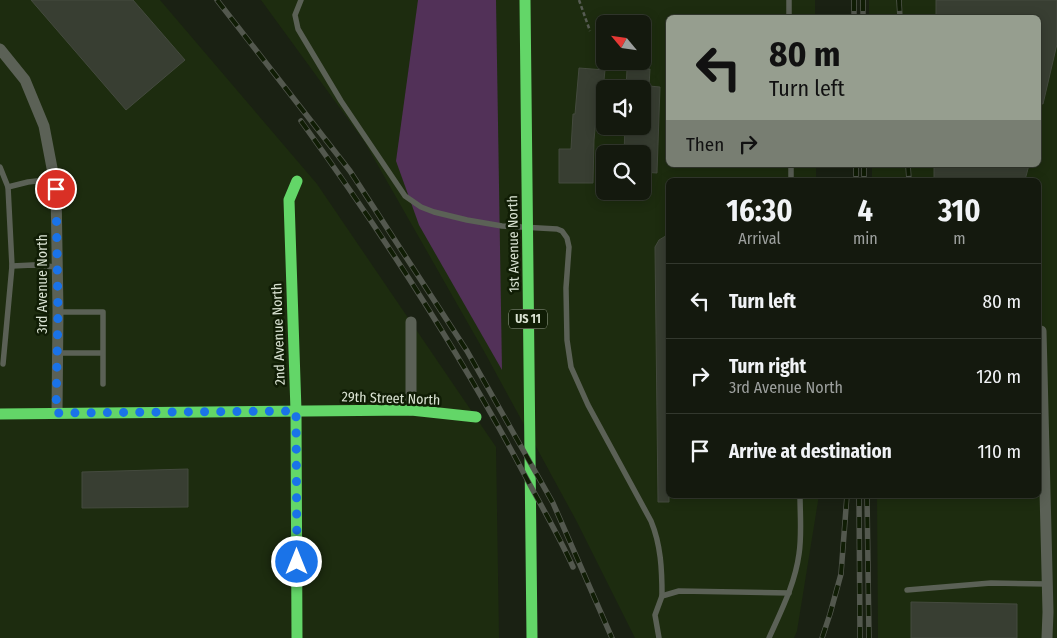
<!DOCTYPE html>
<html lang="en">
<head>
<meta charset="utf-8">
<style>
	:root { --surface:#14190e; --page:#1d2217; --text:#f1f3f6; --muted:#9da09e; --line:#33382e }
	body { margin:0; font-family:"Fira Sans Condensed",sans-serif; background:var(--page); color:var(--text); height:100vh; display:flex; flex-direction:column; font-size:19px; white-space:nowrap }
	* { box-sizing:border-box; margin:0 }
	p { font-size:16px; color:var(--muted) }
	.icon { flex:none; width:28px; height:28px; fill:none; stroke:currentColor; stroke-width:2; stroke-linecap:round; stroke-linejoin:round }
	.map { position:relative; flex:1; overflow:hidden }
	.drawer { position:absolute; left:666px; top:178px; width:375px; height:320px; display:flex; flex-direction:column; background:var(--surface); border-radius:8px; box-shadow:0 2px 12px #0003,0 0 0 1px var(--line) }
	.drawer>* { flex:none }
	.guide { position:absolute; left:666px; top:15px; width:375px; height:152px; border-radius:8px; box-shadow:0 2px 12px #0003,0 0 0 1px var(--line); background:#969e8f; color:#111; overflow:hidden }
	.needle { width:32px; rotate:299deg }
	.controls { position:absolute; left:596px; top:15px; display:grid; gap:10px }
	.controls a { display:grid; place-items:center; width:55px; height:55px; border-radius:8px; background:var(--surface); box-shadow:0 2px 12px #0003,0 0 0 1px var(--line); font-size:25px }
	.pin { position:absolute; display:grid; place-items:center; width:42px; height:42px; color:#fff; margin:-21px; border:2px solid #fff; border-radius:50%; box-shadow:0 1px 5px #0007 }
	.me { position:absolute; width:55px; margin:-28px; rotate:0deg; stroke-linejoin:round; filter:drop-shadow(0 0 4px #0008) }
	.turn { display:flex; align-items:center; gap:18px; height:105px; padding:0 20px; font-size:22px }
	.turn .icon { width:65px; height:65px; stroke-width:2.5 }
	.turn b { display:block; font-size:35px; line-height:42px }
	.then { display:flex; align-items:center; height:48px; padding:0 20px; background:#0003; gap:10px; font-size:19px }
	.eta { display:flex; justify-content:space-evenly; align-items:center; height:85px; text-align:center }
	.eta b { font-size:30px; font-weight:700; line-height:35px }
	ul { padding:0; list-style:none }
	li { display:flex; align-items:center; gap:15px; height:75px; padding:0 20px; border-top:1px solid var(--line) }
	li div { flex:1 }
	li b { display:block; font-size:19px }
	li em { font-style:normal }
	.map>svg:first-child { display:block }
</style>
</head>
<body>
<div class="map">
<svg width="1057" height="638" viewBox="0 0 1057 638">
	<rect width="100%" height="100%" fill="#1a2113"/>
	<g fill="#1d2c0f" fill-rule="evenodd">
		<path d="M 0,0 L 160,0 L 317,184 L 496,447 L 499,638 L 0,638 Z"/>
		<path d="M 261,0 L 815,0 L 815,17 L 669,18 L 669,165 L 816,165 L 816,180 L 669,180 L 669,495 L 819,495 L 797,631 L 794,638 L 635,638 L 577,522 L 485,353 L 364,141 ZM 605,24 L 642,24 L 642,61 L 605,61 ZM 605,89 L 642,89 L 642,126 L 605,126 ZM 605,154 L 642,154 L 642,191 L 605,191 Z"/>
		<path d="M 869,0 L 1057,0 L 1057,638 L 878,638 L 877,495 L 1039,495 L 1039,180 L 872,180 L 872,165 L 1039,165 L 1039,18 L 869,17 Z"/>
	</g>
	<path fill="#523158" d="M 418,0 L 496,0 L 502,370 L 419,225 L 396,161 Z"/>
	<g fill="#383e32" stroke="#444a3e">
		<path d="M 31,0 L 133,0 L 185,60 L 126,110 Z"/>
		<path d="M 936,0 L 1057,0 L 1057,44 L 1043,104 L 1039,103 L 1039,18 L 936,18 Z"/>
		<path d="M 579,68 L 605,70 L 603,90 L 605,90 L 605,108 L 597,108 L 594,140 L 593,183 L 559,183 L 559,149 L 571,149 L 573,114 L 575,114 Z"/>
		<path d="M 627,69 L 650,69 L 649,86 L 660,87 L 657,173 L 642,172 L 642,154 L 624,154 L 625,126 L 642,126 L 642,89 L 626,89 Z"/>
		<path d="M 934,165 L 1029,165 L 1025,180 L 934,180 Z"/>
		<path d="M 669,234 L 669,502 L 658,502 L 655,247 L 659,240 Z"/>
		<path d="M 188,469 L 188,507 L 82,508 L 82,472 Z"/>
		<path d="M 911,602 L 1017,604 L 1017,638 L 911,638 Z"/>
	</g>
	<g fill="none" stroke-linecap="round" stroke-linejoin="round">
		<path stroke="#575c53" stroke-width="2.5" stroke-dasharray="4 2.5" stroke-linecap="butt" d="M 579,0 L 590,31"/>
		<g stroke="#5b6156" stroke-width="5.5">
			<path d="M 301,0 L 295,15 L 298,29 L 341,101 L 405,196 L 421,207 L 434,212 L 467,220 L 502,226 L 557,229 L 562,231 L 567,238 L 569,247 L 566,288 L 567,340 L 571,367 L 588,405 L 651,521 C 661,545 662,570 662,596"/>
			<path d="M 789,0 L 789,18"/>
			<path d="M 791,165 L 791,180"/>
			<path d="M 0,167 L 8,187 L 12,266 L 3,364"/>
			<path d="M 8,187 L 28,182 L 54,179"/>
			<path d="M 12,266 L 33,265 L 57,267"/>
			<path d="M 58,312 L 103,312 L 103,384"/>
			<path d="M 58,353 L 102,353"/>
			<path d="M 907,590 L 991,583 L 1047,584"/>
			<path d="M 659,638 L 655,615 L 662,596 L 679,591 L 789,593"/>
			<path d="M 769,638 C 781,611 795,584 799,554 C 802,535 800,514 800,495"/>
		</g>
		<g stroke="#5b6156" stroke-width="11">
			<path d="M 0,49 L 25,80 L 44,126 L 56,189 L 58,311 L 57,413"/>
			<path d="M 1041,331 L 1048,612 L 1047,638"/>
			<path d="M 411,410 L 411,322"/>
		</g>
		<g stroke="#63d668" stroke-width="11">
			<path d="M 525,0 L 532,638"/>
			<path d="M 297,181 L 289,200 L 296,411 L 297,638"/>
			<path d="M 0,414 L 411,410 L 476,417"/>
		</g>
		<defs>
			<g id="rail">
				<path d="M 217,0 L 350,171 L 467,351 L 553,503 L 612,638"/>
				<path d="M 854,0 L 854,18"/>
				<path d="M 863,0 L 863,18"/>
				<path d="M 899,0 L 900,18"/>
				<path d="M 301,121 C 382,233 457,348 522,470 C 539,502 558,534 573,567"/>
				<path d="M 856,165 L 856,180"/>
				<path d="M 864,165 L 864,180"/>
				<path d="M 908,165 L 909,180"/>
				<path d="M 859,495 L 860,638"/>
				<path d="M 867,495 L 869,638"/>
				<path d="M 822,638 L 830,614 L 841,574 L 847,495"/>
			</g>
		</defs>
		<use href="#rail" stroke="#53584e" stroke-width="5.5"/>
		<use href="#rail" stroke="#101d05" stroke-width="4" stroke-dasharray="11" stroke-linecap="butt"/>
	</g>
	<g fill="none" stroke-linecap="round" stroke-linejoin="round">
		<path stroke="#1a73e8" stroke-width="9" stroke-dasharray="0 16.2" d="M 56,189 L 58,311 L 56,413 L 296,411 L 297,562"/>
	</g>
	<g text-anchor="middle" stroke-width="5" stroke-linejoin="round" paint-order="stroke">
		<rect fill="#101d05" stroke="#9da794" stroke-width="1" x="509" y="309.5" width="38" height="19" rx="4"/>
		<g font-size="12" font-weight="bold" fill="#d9e2d2">
			<text x="528" y="323">US 11</text>
		</g>
		<g font-size="14" fill="#d9e2d2" stroke="#101d05">
			<text transform="translate(513 244) rotate(-91)" y="5">1st Avenue North</text>
			<text transform="translate(42 284) rotate(-90)" y="5">3rd Avenue North</text>
			<text transform="translate(278 334) rotate(-92)" y="5">2nd Avenue North</text>
			<text transform="translate(391 398) rotate(2)" y="5">29th Street North</text>
		</g>
	</g>
</svg>
<div class="controls">
<a><svg class="needle" viewBox="-14 -14 28 28"><path d="M0-13l5 13h-10z" fill="#e53935"/><path d="M0 13l5-13h-10z" fill="#9da09e"/></svg></a>
<a><svg class="icon" aria-label="sound" viewBox="0 0 24 24"><path d="M4 9h4l5-4v14l-5-4H4zM17 9q2 3 0 6"/></svg></a>
<a><svg class="icon" aria-label="search" viewBox="0 0 24 24"><circle cx="10" cy="10" r="6"/><path d="M15 15l6 6"/></svg></a>
</div>
<div class="pin" style="left:56px;top:189px;background:#d93025"><svg class="icon" aria-label="arrive" viewBox="0 0 24 24"><path d="M6 21V4h12l-3 4 3 4H6"/></svg></div>
<svg class="me" style="left:297px;top:562px" viewBox="-20 -20 40 40"><circle r="17" fill="#1a73e8" stroke="#fff" stroke-width="3"/><path d="M0-11L8 9 0 5-8 9z" fill="#fff"/></svg>
<div class="guide">
<div class="turn"><svg class="icon" aria-label="left" viewBox="0 0 24 24"><path d="M17 20v-9H6M10 6l-5 5 5 5"/></svg><div><b>80 m</b>Turn left</div></div>
<div class="then">Then<svg class="icon" aria-label="right" viewBox="0 0 24 24"><path d="M7 20v-9h11M14 6l5 5-5 5"/></svg></div>
</div>
<section class="drawer">
<div class="eta">
<div><b>16:30</b><p>Arrival</p></div>
<div><b>4</b><p>min</p></div>
<div><b>310</b><p>m</p></div>
</div>
<ul>
<li><svg class="icon" aria-label="left" viewBox="0 0 24 24"><path d="M17 20v-9H6M10 6l-5 5 5 5"/></svg><div><b>Turn left</b></div><em>80 m</em></li>
<li><svg class="icon" aria-label="right" viewBox="0 0 24 24"><path d="M7 20v-9h11M14 6l5 5-5 5"/></svg><div><b>Turn right</b><p>3rd Avenue North</p></div><em>120 m</em></li>
<li><svg class="icon" aria-label="arrive" viewBox="0 0 24 24"><path d="M6 21V4h12l-3 4 3 4H6"/></svg><div><b>Arrive at destination</b></div><em>110 m</em></li>
</ul>
</section>
</div>
</body>
</html>
